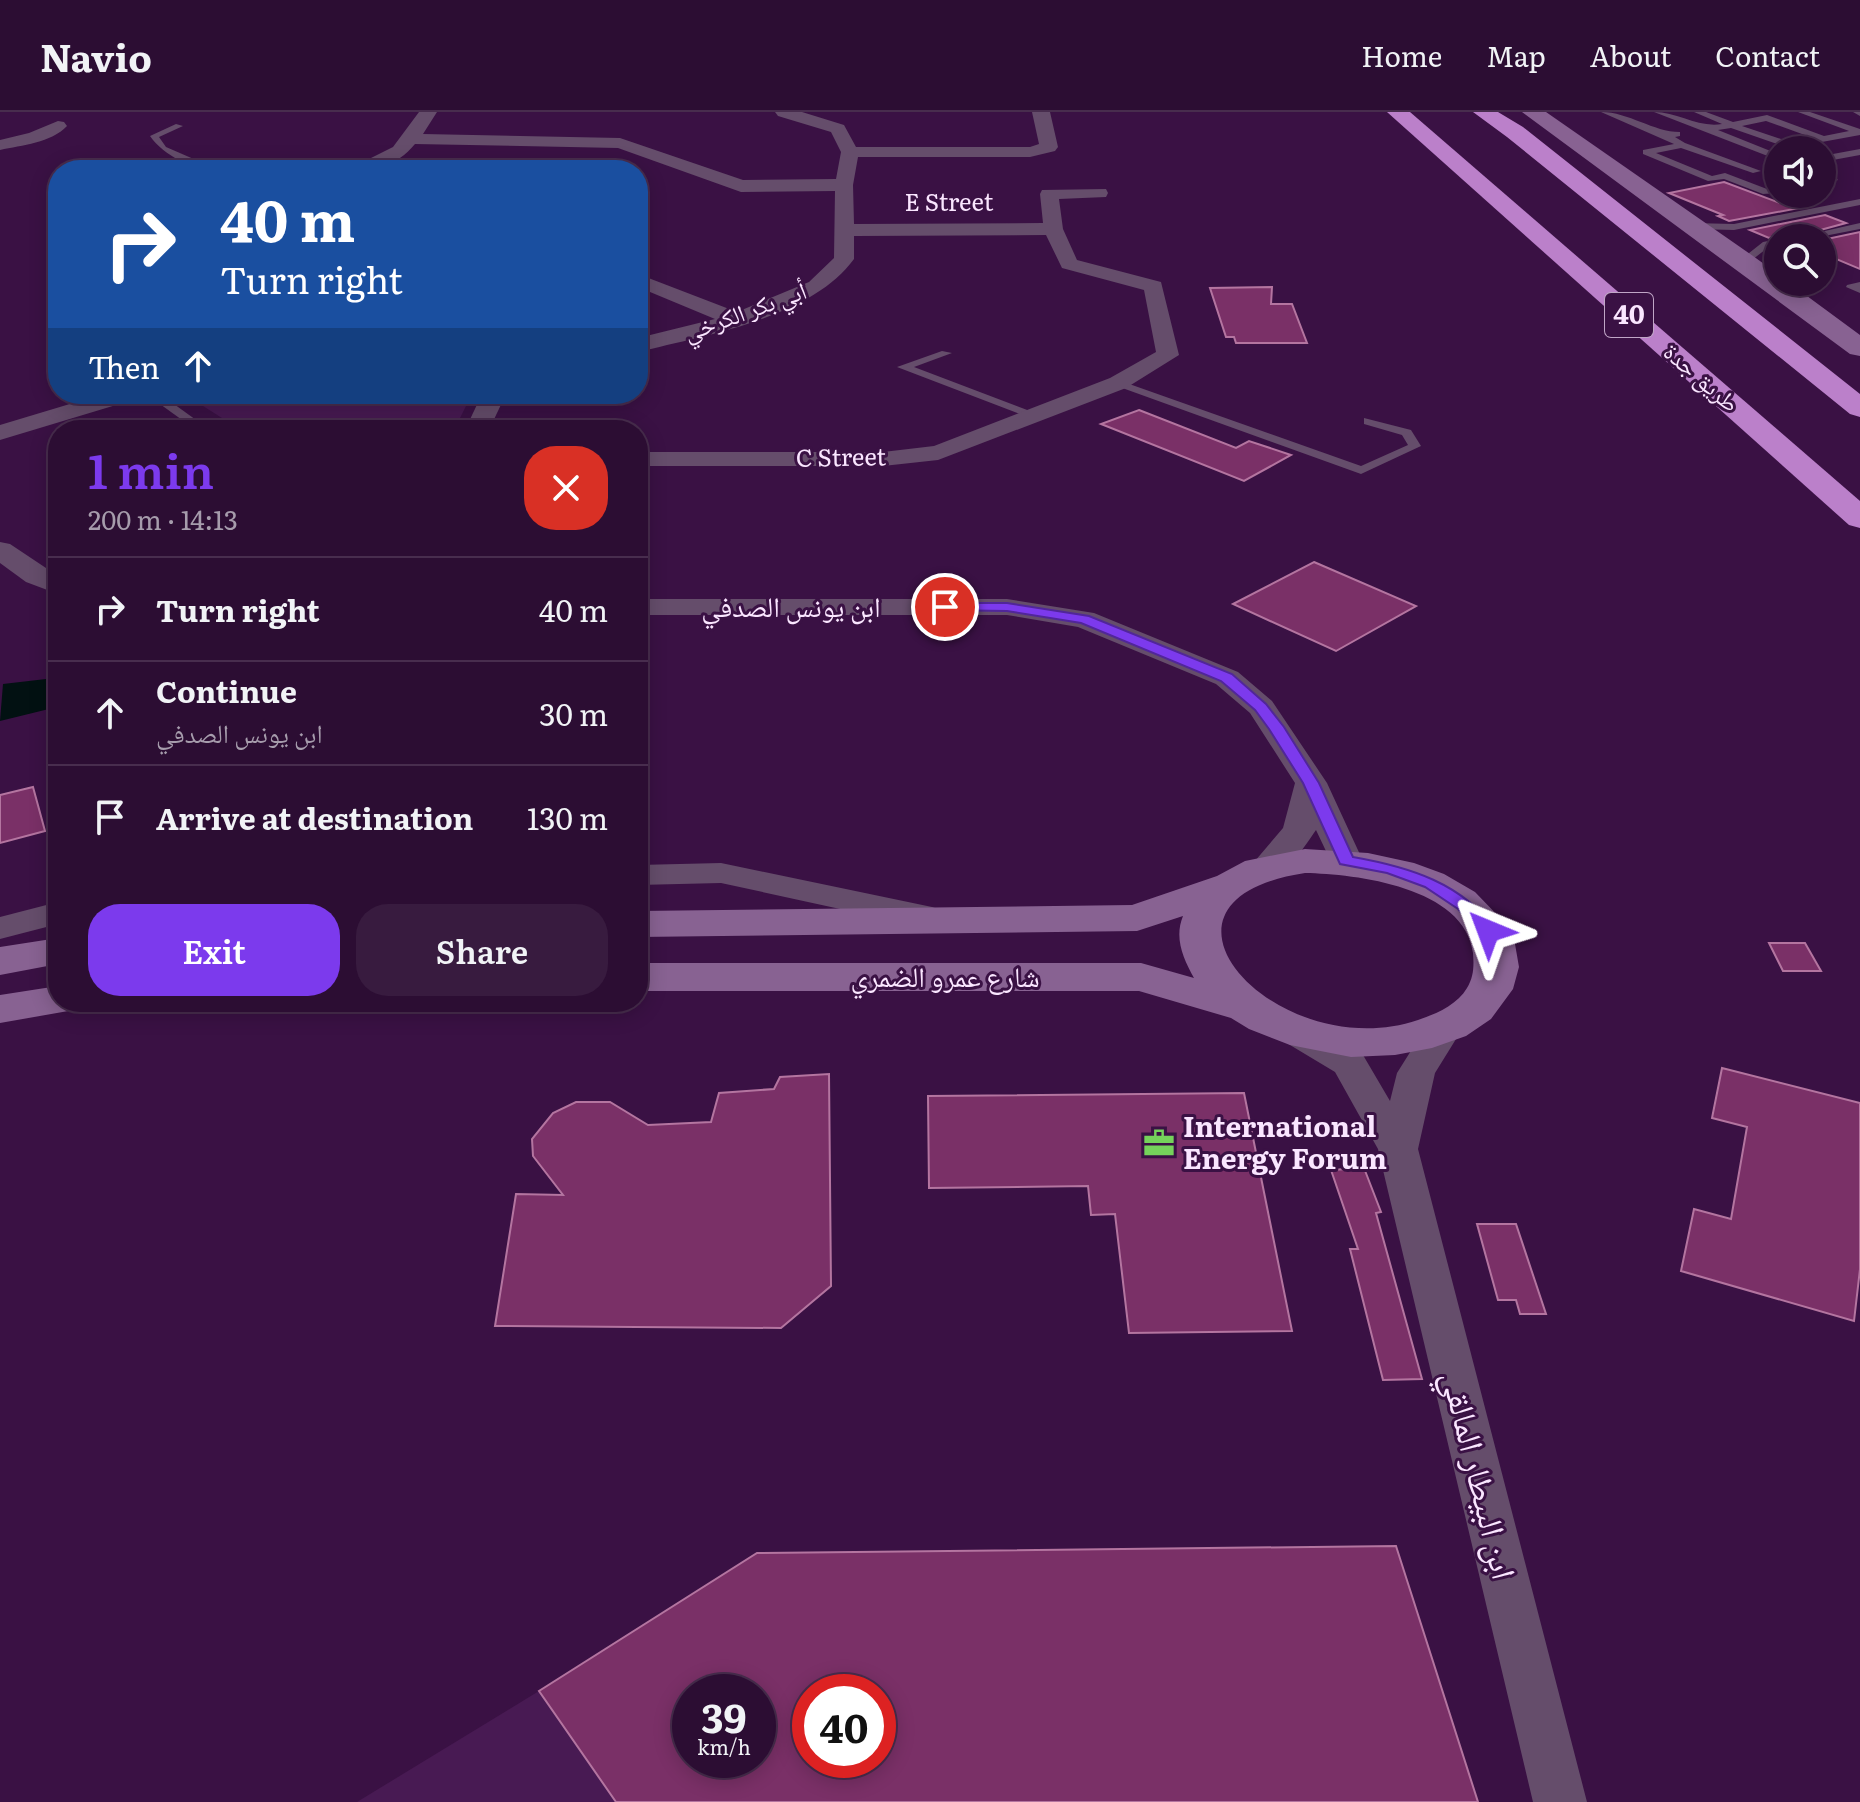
<!DOCTYPE html>
<html lang="en">
<head>
<meta charset="utf-8">
<style>
	:root { --surface:#2c0d33; --page:#381b3f; --text:#f1f3f6; --muted:#a69cac; --line:#482d4e; --accent:#7c3aed }
	body { margin:0; font-family:Literata,"Noto Naskh Arabic",serif; background:var(--page); color:var(--text); height:100vh; display:flex; flex-direction:column; font-size:30px; white-space:nowrap }
	* { box-sizing:border-box; margin:0 }
	p { font-size:26px; color:var(--muted) }
	.icon { flex:none; width:44px; height:44px; fill:none; stroke:currentColor; stroke-width:2; stroke-linecap:round; stroke-linejoin:round }
	.map { position:relative; flex:1; overflow:hidden }
	.panel { position:absolute; left:48px; top:308px; width:600px; height:592px; display:flex; flex-direction:column; background:var(--surface); border-radius:32px; box-shadow:0 4px 20px #0003,0 0 0 2px var(--line) }
	.panel>* { flex:none }
	.guide { position:absolute; left:48px; top:48px; width:600px; height:244px; border-radius:32px; box-shadow:0 4px 20px #0003,0 0 0 2px var(--line); background:#1a4fa0; color:#fff; overflow:hidden }
	.tools { position:absolute; left:1764px; top:24px; display:grid; gap:16px }
	.tools a { display:grid; place-items:center; width:72px; height:72px; border-radius:50%; background:var(--surface); box-shadow:0 4px 20px #0003,0 0 0 2px var(--line); font-size:40px }
	.speed { position:absolute; left:672px; top:1562px; display:flex; gap:16px; font-size:40px; font-weight:700; text-align:center }
	.speed>* { display:grid; place-content:center; width:104px; height:104px; border-radius:50%; background:var(--surface); box-shadow:0 4px 20px #0003,0 0 0 2px var(--line); line-height:1 }
	.speed small { font-size:20px; font-weight:400 }
	.speed .limit { border:12px solid #d22; background:#fff; color:#111 }
	.pin { position:absolute; display:grid; place-items:center; width:68px; height:68px; color:#fff; margin:-34px; border:4px solid #fff; border-radius:50%; box-shadow:0 2px 8px #0007 }
	.me { position:absolute; width:88px; margin:-44px; rotate:316deg; stroke-linejoin:round; filter:drop-shadow(0 0 6px #0008) }
	.turn { display:flex; align-items:center; gap:28px; height:168px; padding:0 40px; font-size:36px }
	.turn .icon { width:104px; height:104px; stroke-width:2.5 }
	.turn b { display:block; font-size:56px; line-height:68px }
	.then { display:flex; align-items:center; height:76px; padding:0 40px; background:#0003; gap:16px; font-size:30px }
	.round { display:grid; place-items:center; flex:none; width:84px; height:84px; border-radius:32px; background:var(--page) }
	.summary { display:flex; align-items:center; justify-content:space-between; height:136px; padding:0 40px }
	h1 { font-size:48px; font-weight:600; line-height:60px; color:var(--accent) }
	.cta { display:flex; gap:16px; margin-top:auto; padding:16px 40px }
	.cta a { flex:1; height:92px; border-radius:32px; background:var(--accent); color:#fff; font-size:32px; font-weight:600; line-height:92px; text-align:center }
	.cta a+a { background:var(--page); color:var(--text) }
	ul { padding:0; list-style:none }
	li { display:flex; align-items:center; gap:24px; height:104px; padding:0 40px; border-top:2px solid var(--line) }
	li div { flex:1 }
	li b { display:block; font-size:30px }
	li em { font-style:normal }
	header { display:flex; align-items:center; gap:48px; box-sizing:border-box; height:112px; padding:0 40px; background:var(--surface); border-bottom:2px solid var(--line) }
	header strong { font-size:38px }
	nav { display:flex; gap:44px; margin-inline-start:auto; font-size:28px }
	.map>svg:first-child { display:block }
</style>
</head>
<body>
<header>
<strong>Navio</strong>
<nav><a>Home</a><a>Map</a><a>About</a><a>Contact</a></nav>
</header>
<div class="map">
<svg width="1860" height="1690" viewBox="0 0 1860 1690">
	<rect width="100%" height="100%" fill="#3a1144"/>
	<g fill="#481a53">
		<path d="M 184,282 L 472,282 L 454,318 L 241,318 Z"/>
		<path d="M 539,1579 L 616,1690 L 357,1690 Z"/>
	</g>
	<path fill="#021112" d="M 46,567 L 53,596 L 0,609 L 3,572 Z"/>
	<g fill="#7a3067" stroke="#b475a0" stroke-width="2" fill-rule="evenodd">
		<path d="M 1724,70 L 1780,91 L 1790,89 L 1805,95 L 1729,109 L 1718,104 L 1723,103 L 1669,81 Z"/>
		<path d="M 1825,103 L 1846,111 L 1791,126 L 1778,123 L 1769,126 L 1750,118 Z"/>
		<path d="M 1860,120 L 1860,157 L 1822,141 L 1822,128 Z"/>
		<path d="M 1272,175 L 1271,192 L 1292,192 L 1307,231 L 1236,231 L 1234,225 L 1226,225 L 1210,176 Z"/>
		<path d="M 1139,298 L 1236,336 L 1249,329 L 1291,343 L 1244,369 L 1101,312 Z"/>
		<path d="M 1314,450 L 1416,494 L 1336,539 L 1233,492 Z"/>
		<path d="M 33,675 L 45,719 L 0,731 L 0,683 Z"/>
		<path d="M 1769,831 L 1805,831 L 1821,859 L 1783,859 Z"/>
		<path d="M 1722,956 L 1860,991 L 1860,1157 L 1854,1209 L 1681,1159 L 1694,1097 L 1731,1107 L 1747,1015 L 1712,1006 Z"/>
		<path d="M 829,962 L 831,1174 L 781,1216 L 495,1214 L 516,1082 L 563,1083 L 533,1044 L 532,1027 L 553,1001 L 576,990 L 610,990 L 648,1013 L 711,1010 L 719,981 L 774,977 L 780,965 Z"/>
		<path d="M 1244,981 L 1292,1219 L 1129,1221 L 1115,1102 L 1091,1103 L 1088,1074 L 929,1076 L 928,984 Z"/>
		<path d="M 1364,1056 L 1381,1100 L 1376,1101 L 1422,1267 L 1383,1268 L 1350,1137 L 1358,1137 L 1331,1058 Z"/>
		<path d="M 1477,1112 L 1516,1112 L 1546,1202 L 1520,1202 L 1516,1188 L 1498,1188 Z"/>
		<path d="M 1396,1434 L 1478,1690 L 616,1690 L 539,1579 L 757,1441 ZM 690,1580 L 758,1580 L 758,1648 L 690,1648 ZM 810,1580 L 878,1580 L 878,1648 L 810,1648 Z"/>
	</g>
	<g fill="none" stroke-linecap="round" stroke-linejoin="round">
		<g fill="#654d6b" fill-rule="evenodd">
			<path d="M 1601,0 C 1629,0 1653,20 1680,20 L 1680,24 L 1675,25 L 1685,31 L 1761,59 L 1753,61 L 1681,36 L 1656,41 L 1712,64 L 1725,61 L 1767,77 L 1778,75 L 1778,81 L 1763,82 L 1724,67 L 1708,69 L 1643,42 L 1643,38 L 1674,32 Z"/>
			<path d="M 1654,0 C 1678,0 1698,16 1722,12 L 1694,0 L 1706,0 L 1733,10 L 1767,3 L 1824,24 L 1849,19 L 1798,0 L 1810,0 L 1860,17 L 1860,23 L 1789,36 L 1731,16 L 1718,18 L 1778,42 L 1778,48 ZM 1766,9 L 1813,26 L 1790,30 L 1742,14 Z"/>
			<path d="M 1853,0 L 1860,0 L 1860,4 Z"/>
			<path d="M 176,12 L 183,14 L 159,25 L 166,35 L 219,58 C 193,58 164,44 150,24 Z"/>
			<path d="M 1860,37 L 1860,43 L 1822,50 L 1822,44 Z"/>
			<path d="M 1822,60 L 1836,66 L 1838,68 L 1822,73 Z"/>
			<path d="M 1860,87 L 1860,93 L 1734,118 L 1693,117 L 1688,114 L 1693,111 L 1734,112 Z"/>
			<path d="M 1860,111 L 1860,117 L 1814,126 L 1794,126 Z"/>
			<path d="M 1778,127 L 1778,133 L 1770,134 L 1748,151 L 1739,149 L 1763,130 Z"/>
			<path d="M 1860,170 L 1860,181 L 1846,175 L 1847,173 Z"/>
			<path d="M 942,239 L 952,241 L 914,255 L 1043,304 L 1033,307 L 897,255 Z"/>
			<path d="M 1118,268 L 1361,354 L 1408,333 L 1402,323 L 1364,312 L 1364,306 L 1411,318 L 1421,334 L 1361,362 L 1114,273 L 1112,271 Z"/>
			<path d="M 146,282 L 160,282 L 210,318 L 196,318 Z"/>
		</g>
		<g fill="#654d6b" fill-rule="evenodd">
			<path d="M 419,0 L 437,0 L 423,22 L 620,26 L 743,68 L 836,67 L 841,40 L 831,20 L 778,4 L 775,0 L 802,0 L 844,13 L 856,35 L 1030,35 L 1039,32 L 1032,0 L 1050,0 L 1058,35 L 1055,39 L 1030,45 L 858,45 L 853,73 L 854,112 L 1043,111 L 1040,82 L 1042,78 L 1106,77 L 1108,81 L 1106,85 L 1059,87 L 1063,117 L 1077,148 L 1161,170 L 1179,243 L 1126,276 L 938,348 L 883,354 L 638,354 L 638,340 L 883,340 L 934,334 L 1110,266 L 1156,240 L 1144,178 L 1062,156 L 1046,123 L 854,124 L 854,147 C 811,206 706,223 638,240 L 638,226 L 715,207 L 638,175 L 638,162 L 737,200 L 809,170 L 834,146 L 835,79 L 741,80 L 618,36 L 415,32 C 396,55 375,58 347,58 L 393,35 Z"/>
			<path d="M 58,9 L 64,10 L 67,14 C 51,31 22,33 0,38 L 0,28 L 29,21 Z"/>
			<path d="M 103,282 L 140,282 L 136,287 L 0,328 L 0,313 Z"/>
			<path d="M 482,282 L 506,282 L 489,318 L 465,318 Z"/>
			<path d="M 0,430 L 10,432 L 58,464 L 58,482 L 26,470 L 0,451 Z"/>
			<path d="M 638,487 L 1007,487 L 1094,501 L 1238,560 L 1272,589 L 1327,671 L 1363,749 L 1358,756 L 1346,759 L 1334,756 L 1316,718 C 1301,740 1282,770 1254,763 L 1249,756 L 1283,716 L 1295,671 L 1250,601 L 1216,572 L 1078,515 L 1007,503 L 638,503 Z"/>
			<path d="M 721,751 L 932,795 L 944,799 L 950,806 L 944,813 L 932,817 L 721,771 L 638,773 L 638,753 Z"/>
			<path d="M 58,790 L 58,812 L 0,827 L 0,805 Z"/>
			<path d="M 1293,906 L 1306,909 L 1363,943 L 1390,989 L 1397,961 L 1429,910 L 1442,907 L 1455,910 L 1461,919 L 1435,961 L 1418,1037 L 1587,1690 L 1533,1690 L 1378,1037 L 1335,960 L 1280,927 L 1274,918 L 1280,909 Z"/>
		</g>
		<g fill="#886292" fill-rule="evenodd">
			<path d="M 1522,0 L 1546,0 L 1753,144 L 1778,162 L 1778,170 L 1788,170 L 1860,223 L 1860,244 L 1850,242 Z"/>
			<path d="M 1305,737 L 1368,741 L 1414,751 L 1444,762 L 1475,780 L 1503,809 L 1515,832 L 1519,855 L 1513,877 L 1491,907 L 1466,924 L 1432,936 L 1395,943 L 1351,945 L 1290,933 L 1249,917 L 1231,906 L 1139,879 L 638,879 L 638,851 L 1141,851 L 1194,866 C 1183,846 1174,826 1183,804 L 1137,819 L 638,825 L 638,799 L 1132,793 L 1217,764 L 1245,749 ZM 1305,761 C 1356,762 1465,775 1473,841 C 1474,853 1474,865 1467,876 C 1457,893 1436,902 1418,908 C 1280,955 1120,789 1305,761 Z"/>
			<path d="M 58,826 L 58,852 L 0,863 L 0,835 Z"/>
			<path d="M 58,874 L 58,890 L 79,890 L 74,898 L 0,911 L 0,883 Z"/>
		</g>
		<g fill="#bb80ca" fill-rule="evenodd">
			<path d="M 1387,0 L 1410,0 L 1860,389 L 1860,416 L 1849,413 Z"/>
			<path d="M 1473,0 L 1498,0 L 1523,15 L 1860,282 L 1860,305 L 1850,302 L 1507,25 Z"/>
		</g>
	</g>
	<path fill="#7c3aed" stroke="#51269a" stroke-width="2" d="M 945,491 L 1007,491 L 1089,504 L 1232,562 L 1266,592 L 1284,615 L 1319,671 L 1353,745 C 1410,755 1462,771 1497,819 L 1488,824 L 1482,823 L 1458,797 L 1425,775 L 1387,761 L 1340,752 L 1303,671 L 1269,617 L 1255,598 L 1221,569 L 1081,511 L 1007,499 L 940,498 L 938,495 Z"/>
	<defs>
		<symbol id="office-bare" viewBox="-9 -9 18 18"><path d="M-6-3h4V-5.5h4V-3h4V5H-6ZM-1-4.5V-3h2v-1.5ZM-6 0V1H6V0Z" fill="#75d25b" stroke="#3a1144" stroke-width="2.5" paint-order="stroke"/></symbol>
	</defs>
	<g fill-rule="evenodd">
		<use href="#office-bare" x="1137" y="1009" width="44" height="44"/>
	</g>
	<g text-anchor="middle" stroke-width="6" stroke-linejoin="round" paint-order="stroke">
		<g font-size="24" fill="#fae6ff" stroke="#3a1144">
			<text x="949" y="99">E Street</text>
			<text transform="translate(745 200) rotate(-20)" y="8">أبي بكر الكرخي</text>
			<text transform="translate(1701 266) rotate(41)" y="8">طريق جدة</text>
			<text transform="translate(841 346) rotate(-1)" y="8">C Street</text>
		</g>
		<rect fill="#3a1144" stroke="#c0a6c7" stroke-width="2" x="1605" y="181" width="48" height="44" rx="6"/>
		<g font-size="26" font-weight="bold" fill="#fae6ff">
			<text x="1629" y="212">40</text>
		</g>
		<g font-size="28" fill="#fae6ff" stroke="#3a1144">
			<text x="791" y="505">ابن يونس الصدفي</text>
			<text x="945" y="875">شارع عمرو الضمري</text>
		</g>
		<g font-size="28" font-weight="bold" fill="#fae6ff" stroke="#3a1144" text-anchor="start">
			<text x="1183" y="1025">International<tspan x="1183" dy="32">Energy Forum</tspan></text>
		</g>
		<g font-size="34" fill="#fae6ff" stroke="#3a1144">
			<text transform="translate(1479 1363) rotate(76)" y="12">ابن البيطار المالقي</text>
		</g>
	</g>
</svg>
<div class="tools">
<a><svg class="icon" aria-label="sound" viewBox="0 0 24 24"><path d="M4 9h4l5-4v14l-5-4H4zM17 9q2 3 0 6"/></svg></a>
<a><svg class="icon" aria-label="search" viewBox="0 0 24 24"><circle cx="10" cy="10" r="6"/><path d="M15 15l6 6"/></svg></a>
</div>
<div class="speed"><div>39<small>km/h</small></div><div class="limit">40</div></div>
<div class="pin" style="left:945px;top:495px;background:#d93025"><svg class="icon" aria-label="arrive" viewBox="0 0 24 24"><path d="M6 21V4h12l-3 4 3 4H6"/></svg></div>
<svg class="me" style="left:1488px;top:819px" viewBox="-20 -20 40 40"><path d="M0-17L14 15 0 8-14 15z" fill="#7c3aed" stroke="#fff" stroke-width="4"/></svg>
<div class="guide">
<div class="turn"><svg class="icon" aria-label="right" viewBox="0 0 24 24"><path d="M7 20v-9h11M14 6l5 5-5 5"/></svg><div><b>40 m</b>Turn right</div></div>
<div class="then">Then<svg class="icon" aria-label="ahead" viewBox="0 0 24 24"><path d="M12 20V5M6 11l6-6 6 6"/></svg></div>
</div>
<section class="panel">
<div class="summary"><div><h1>1 min</h1><p>200 m · 14:13</p></div><a class="round" style="background:#d93025;color:#fff"><svg class="icon" aria-label="close" viewBox="0 0 24 24"><path d="M6 6l12 12M18 6L6 18"/></svg></a></div>
<ul>
<li><svg class="icon" aria-label="right" viewBox="0 0 24 24"><path d="M7 20v-9h11M14 6l5 5-5 5"/></svg><div><b>Turn right</b></div><em>40 m</em></li>
<li><svg class="icon" aria-label="ahead" viewBox="0 0 24 24"><path d="M12 20V5M6 11l6-6 6 6"/></svg><div><b>Continue</b><p>ابن يونس الصدفي</p></div><em>30 m</em></li>
<li><svg class="icon" aria-label="arrive" viewBox="0 0 24 24"><path d="M6 21V4h12l-3 4 3 4H6"/></svg><div><b>Arrive at destination</b></div><em>130 m</em></li>
</ul>
<div class="cta"><a>Exit</a><a>Share</a></div>
</section>
</div>
</body>
</html>
